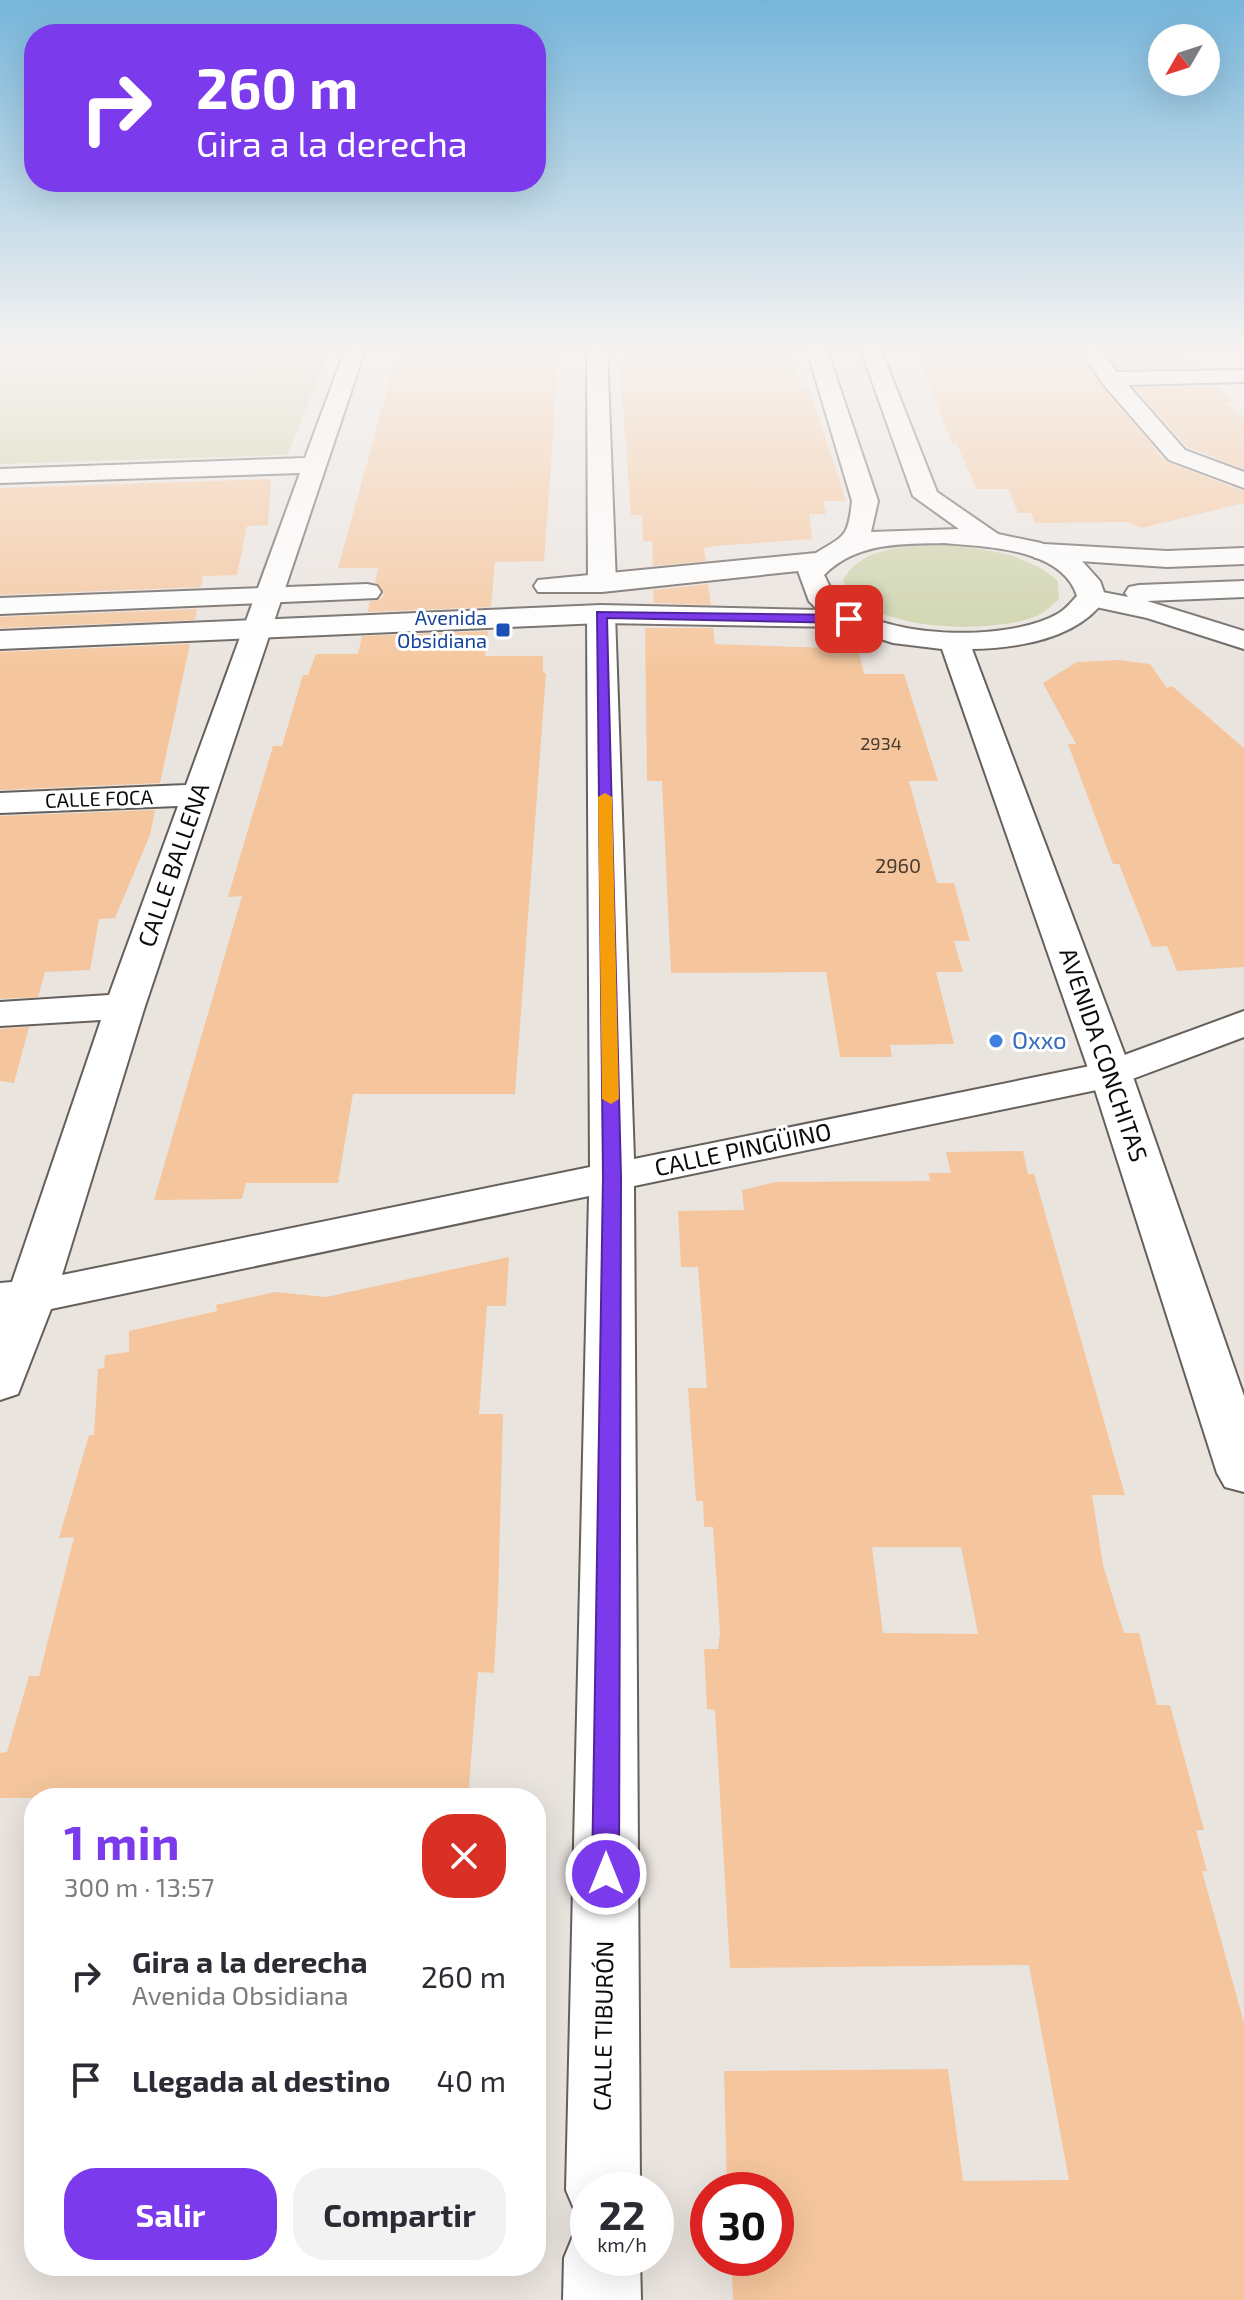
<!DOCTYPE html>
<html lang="es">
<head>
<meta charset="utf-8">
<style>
	:root { --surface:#fff; --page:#f2f2f3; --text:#2b2b33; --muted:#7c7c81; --accent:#7c3aed }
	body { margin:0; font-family:"Exo 2",sans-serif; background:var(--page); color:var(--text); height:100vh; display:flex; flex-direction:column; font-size:30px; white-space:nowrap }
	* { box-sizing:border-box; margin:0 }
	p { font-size:26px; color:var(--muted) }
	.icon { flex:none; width:44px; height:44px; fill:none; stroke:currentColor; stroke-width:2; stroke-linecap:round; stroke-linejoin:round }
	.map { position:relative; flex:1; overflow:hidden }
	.side { position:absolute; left:24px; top:1788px; width:522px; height:488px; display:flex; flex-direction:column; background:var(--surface); border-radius:32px; box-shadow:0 8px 32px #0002 }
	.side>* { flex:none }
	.hud { position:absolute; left:24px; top:24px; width:522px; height:168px; border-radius:32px; box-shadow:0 8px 32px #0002; background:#7c3aed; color:#fff; overflow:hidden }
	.needle { width:52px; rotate:231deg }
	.buttons { position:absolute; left:1148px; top:24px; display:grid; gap:16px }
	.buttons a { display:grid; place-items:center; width:72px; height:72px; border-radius:50%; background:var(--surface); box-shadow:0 8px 32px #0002; font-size:40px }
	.speed { position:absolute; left:570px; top:2172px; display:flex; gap:16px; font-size:40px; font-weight:700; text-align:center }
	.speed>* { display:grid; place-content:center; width:104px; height:104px; border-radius:50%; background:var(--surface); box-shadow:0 8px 32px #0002; line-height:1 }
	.speed small { font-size:20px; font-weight:400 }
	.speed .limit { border:12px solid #d22; background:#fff; color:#111 }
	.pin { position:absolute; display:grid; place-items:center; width:68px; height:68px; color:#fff; margin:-34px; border-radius:16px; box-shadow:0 4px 12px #0006 }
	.me { position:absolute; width:88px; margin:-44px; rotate:0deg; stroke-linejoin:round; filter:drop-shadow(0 0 6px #0008) }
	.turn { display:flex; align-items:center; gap:28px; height:168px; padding:0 40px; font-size:36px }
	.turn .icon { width:104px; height:104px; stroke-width:2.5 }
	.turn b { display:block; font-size:56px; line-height:68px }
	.round { display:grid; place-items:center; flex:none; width:84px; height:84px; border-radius:32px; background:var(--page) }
	.head { display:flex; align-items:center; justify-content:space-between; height:136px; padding:0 40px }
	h1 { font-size:48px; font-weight:700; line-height:60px; color:var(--accent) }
	.button { display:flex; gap:16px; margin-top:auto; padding:16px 40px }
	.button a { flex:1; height:92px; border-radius:32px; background:var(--accent); color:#fff; font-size:32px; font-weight:700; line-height:92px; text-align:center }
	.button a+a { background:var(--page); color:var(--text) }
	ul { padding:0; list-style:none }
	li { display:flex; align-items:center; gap:24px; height:104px; padding:0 40px }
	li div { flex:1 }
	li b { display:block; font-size:30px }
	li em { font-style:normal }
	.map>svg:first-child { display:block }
</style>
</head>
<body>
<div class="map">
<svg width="1244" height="2300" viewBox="0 0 1244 2300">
	<rect width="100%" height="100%" fill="#eae4df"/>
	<g fill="#ccd2a9">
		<path d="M 0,350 L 330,350 L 287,455 L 0,464 Z"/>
		<path d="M 949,545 C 988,550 1027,553 1058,581 L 1059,599 C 1053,604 1046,611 1039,615 C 995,635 862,633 843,580 C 863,544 912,546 949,545 Z"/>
	</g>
	<g fill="#f5c69d" fill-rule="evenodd">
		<path d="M 398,350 L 559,350 L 544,561 L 495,562 L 491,607 L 368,612 L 370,601 L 380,600 L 384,594 L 375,582 L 378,568 L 338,568 Z"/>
		<path d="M 619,350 L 782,350 L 783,356 L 793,356 L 801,388 L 809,388 L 846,501 L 823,501 L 826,514 L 809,514 L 812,539 L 714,546 L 704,548 L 706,561 L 653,566 L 652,541 L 643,541 L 642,515 L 631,515 Z"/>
		<path d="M 999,350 L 1078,350 L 1101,386 L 1167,462 L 1244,491 L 1244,503 L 1141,528 L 1128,522 L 1035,523 L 1031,513 L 1018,513 L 1008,489 L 977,489 L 956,443 L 952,443 L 917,353 L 1001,353 Z"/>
		<path d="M 1104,350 L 1176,350 L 1196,368 L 1119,369 Z"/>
		<path d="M 1217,386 L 1235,402 L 1226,402 L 1244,418 L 1244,469 L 1187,447 L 1134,388 Z"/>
		<path d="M 271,479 L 268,525 L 247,526 L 237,575 L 203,576 L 201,587 L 0,595 L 0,488 Z"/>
		<path d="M 708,584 L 711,605 L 654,603 L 653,590 Z"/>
		<path d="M 197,609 L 195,620 L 0,628 L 0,617 Z"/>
		<path d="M 645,628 L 713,628 L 715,644 L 858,649 L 864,674 L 904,674 L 938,781 L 909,781 L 937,883 L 954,883 L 970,941 L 954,941 L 963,972 L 936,972 L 954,1044 L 890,1045 L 892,1057 L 840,1057 L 826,972 L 671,973 L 662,781 L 647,781 Z"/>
		<path d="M 488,631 L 485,656 L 543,656 L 543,673 L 546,673 L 515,1094 L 353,1094 L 338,1183 L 246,1183 L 242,1199 L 154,1200 L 242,896 L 228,897 L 273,746 L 282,746 L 303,675 L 308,675 L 316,654 L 358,654 L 362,636 Z"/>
		<path d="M 190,644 L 160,783 L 0,790 L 0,652 Z"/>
		<path d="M 1119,660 L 1150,664 L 1167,688 L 1172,686 L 1244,748 L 1244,967 L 1177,971 L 1167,946 L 1152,947 L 1119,864 L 1113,864 L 1068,744 L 1076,744 L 1043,683 L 1077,662 Z"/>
		<path d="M 155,810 L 150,835 L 115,918 L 99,919 L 90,970 L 45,972 L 38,997 L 0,999 L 0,816 Z"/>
		<path d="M 29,1027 L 14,1083 L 0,1081 L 0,1029 Z"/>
		<path d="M 1023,1151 L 1028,1174 L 1034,1174 L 1125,1495 L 1092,1495 L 1103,1565 L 1124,1633 L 1139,1633 L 1157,1705 L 1170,1705 L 1204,1830 L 1196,1830 L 1207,1871 L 1202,1871 L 1244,2023 L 1244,2300 L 733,2300 L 731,2258 L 776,2258 L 776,2190 L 727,2190 L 724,2071 L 948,2069 L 963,2181 L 1069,2180 L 1029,1965 L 730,1968 L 715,1710 L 707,1709 L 704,1649 L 718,1649 L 720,1633 L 713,1527 L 704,1527 L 703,1501 L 696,1501 L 688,1388 L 707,1388 L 698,1267 L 681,1267 L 678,1211 L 744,1210 L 742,1190 L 776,1182 L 931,1181 L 928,1173 L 951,1173 L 946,1152 ZM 872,1547 L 961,1547 L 978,1634 L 883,1633 Z"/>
		<path d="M 509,1257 L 506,1306 L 487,1306 L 479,1414 L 503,1414 L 498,1601 L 494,1673 L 478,1672 L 468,1798 L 0,1798 L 0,1753 L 7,1752 L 29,1676 L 39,1676 L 74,1537 L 59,1538 L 89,1435 L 94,1435 L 98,1369 L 104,1368 L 105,1355 L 129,1352 L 129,1331 L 217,1311 L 216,1305 L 275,1292 L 326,1297 Z"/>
	</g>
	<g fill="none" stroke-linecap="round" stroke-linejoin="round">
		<defs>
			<g id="street">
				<path d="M 345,350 L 365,350 L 145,1006 L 62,1275 L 590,1167 L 587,614 L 591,608 L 611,608 L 615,614 L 634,1159 L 1100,1064 L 1244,1011 L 1244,1037 L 1111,1087 L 634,1186 L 640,2190 L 588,2190 L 588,2221 L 577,2216 L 566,2190 L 589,1196 L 51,1309 L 18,1394 L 0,1400 L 0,1283 L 12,1282 L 101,1020 L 0,1026 L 0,1002 L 109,995 L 178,806 L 0,813 L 0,793 L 186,785 L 300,473 L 0,483 L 0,469 L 305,458 Z"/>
				<path d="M 587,350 L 607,350 L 616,584 L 612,590 L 592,590 L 588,584 Z"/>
				<path d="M 1081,350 L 1101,350 L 1117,372 L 1244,370 L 1244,382 L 1128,385 L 1185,450 L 1244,472 L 1244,488 L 1169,460 L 1103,384 Z"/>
				<path d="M 1044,544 L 1167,551 L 1244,548 L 1244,564 L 1167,567 L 1035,558 L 1031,552 L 1035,546 Z"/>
				<path d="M 1244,581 L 1244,597 L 1147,601 L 1244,631 L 1244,649 L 1147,618 L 1082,604 L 1078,598 L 1082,592 L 1092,590 L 1128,597 L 1125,593 L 1129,587 L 1139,585 Z"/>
				<path d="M 588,2226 L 588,2258 L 640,2258 L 641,2300 L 563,2300 L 564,2258 L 575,2231 Z"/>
			</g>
			<g id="secondary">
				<path d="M 807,350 L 827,350 L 878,501 L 871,532 L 959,529 L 913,496 L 861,350 L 881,350 L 937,492 L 998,534 L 1041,543 L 1082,561 L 1100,581 L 1106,598 C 1078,639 1018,648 972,649 L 1132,1074 L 1244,1396 L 1244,1492 L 1225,1487 L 1217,1473 L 1090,1074 L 942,649 L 893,643 L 844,627 L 601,623 L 0,649 L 0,631 L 601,605 L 818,610 L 809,601 L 798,571 L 602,592 L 538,592 L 534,586 L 538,580 L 816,553 C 845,535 848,538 852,501 ZM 944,543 C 987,547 1062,548 1077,596 C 1072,601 1066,609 1059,613 C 1009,643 878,640 836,597 C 831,591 828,582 824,575 C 856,542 902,544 944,543 Z"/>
				<path d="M 367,584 L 377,586 L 381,592 L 377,598 L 0,614 L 0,598 Z"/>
			</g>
		</defs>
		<use href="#street" stroke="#66605c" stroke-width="4"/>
		<use href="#secondary" stroke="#66605c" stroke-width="4"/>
		<use href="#street" fill="#fff" fill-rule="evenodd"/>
		<use href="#secondary" fill="#fff" fill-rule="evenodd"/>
	</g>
	<linearGradient id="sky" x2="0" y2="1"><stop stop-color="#77b6db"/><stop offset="0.52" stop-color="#f6f3f1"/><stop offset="1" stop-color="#f6f3f1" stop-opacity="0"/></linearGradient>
	<rect width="1244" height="672" fill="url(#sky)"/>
	<path fill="#7c3aed" stroke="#51269a" stroke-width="2" d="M 597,612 L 849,615 L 855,619 L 849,623 L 607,618 L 621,1177 L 619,1874 L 615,1882 L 606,1886 L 596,1882 L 592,1874 L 603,1177 Z"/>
	<path fill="#f59e0b" d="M 605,793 L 612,797 L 619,1099 L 611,1104 L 602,1099 L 598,797 Z"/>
	<rect fill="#1a4fb4" stroke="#fff" stroke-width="3" x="495" y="622" width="16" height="16" rx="4"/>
	<circle fill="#3f7fe0" stroke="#fff" stroke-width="3" cx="996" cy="1041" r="8"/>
	<g text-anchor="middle" stroke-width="6" stroke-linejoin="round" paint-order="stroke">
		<g font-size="18" fill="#473a2e">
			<text x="881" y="750">2934</text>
		</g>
		<g font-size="20" fill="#164399" stroke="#fff" text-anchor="end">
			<text x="487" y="625">Avenida<tspan x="487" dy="23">Obsidiana</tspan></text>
		</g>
		<g font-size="20" fill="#0d0b09" stroke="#fff">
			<text transform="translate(99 799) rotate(-2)" y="7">CALLE FOCA</text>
		</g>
		<g font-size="20" fill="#473a2e">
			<text x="898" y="873">2960</text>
		</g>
		<g font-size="24" fill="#0d0b09" stroke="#fff">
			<text transform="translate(174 865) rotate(-71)" y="8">CALLE BALLENA</text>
			<text transform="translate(1103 1055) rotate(71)" y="8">AVENIDA CONCHITAS</text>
			<text transform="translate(743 1150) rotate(-12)" y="8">CALLE PINGÜINO</text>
			<text transform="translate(604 2026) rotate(-89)" y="8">CALLE TIBURÓN</text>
		</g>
		<g font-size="24" fill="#366cbe" stroke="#fff" text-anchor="start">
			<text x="1012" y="1049">Oxxo</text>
		</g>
	</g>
</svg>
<div class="buttons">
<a><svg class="needle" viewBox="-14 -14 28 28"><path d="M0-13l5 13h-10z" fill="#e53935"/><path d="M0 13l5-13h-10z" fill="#7c7c81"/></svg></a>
</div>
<div class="speed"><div>22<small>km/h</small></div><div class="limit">30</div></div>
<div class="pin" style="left:849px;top:619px;background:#d93025"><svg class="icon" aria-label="arrive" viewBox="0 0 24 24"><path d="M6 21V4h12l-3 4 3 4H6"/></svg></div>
<svg class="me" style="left:606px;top:1874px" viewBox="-20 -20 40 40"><circle r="17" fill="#7c3aed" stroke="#fff" stroke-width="3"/><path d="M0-11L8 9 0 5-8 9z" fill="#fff"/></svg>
<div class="hud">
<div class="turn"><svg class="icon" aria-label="right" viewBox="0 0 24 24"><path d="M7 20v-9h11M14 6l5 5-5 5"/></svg><div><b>260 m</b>Gira a la derecha</div></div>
</div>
<section class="side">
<div class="head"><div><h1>1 min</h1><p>300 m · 13:57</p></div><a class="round" style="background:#d93025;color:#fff"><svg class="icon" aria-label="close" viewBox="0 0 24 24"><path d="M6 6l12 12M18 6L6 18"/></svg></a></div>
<ul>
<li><svg class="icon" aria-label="right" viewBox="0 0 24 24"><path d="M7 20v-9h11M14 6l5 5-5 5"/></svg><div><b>Gira a la derecha</b><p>Avenida Obsidiana</p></div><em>260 m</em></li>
<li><svg class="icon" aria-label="arrive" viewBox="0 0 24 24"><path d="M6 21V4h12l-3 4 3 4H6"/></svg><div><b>Llegada al destino</b></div><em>40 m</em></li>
</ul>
<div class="button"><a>Salir</a><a>Compartir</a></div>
</section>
</div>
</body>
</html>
